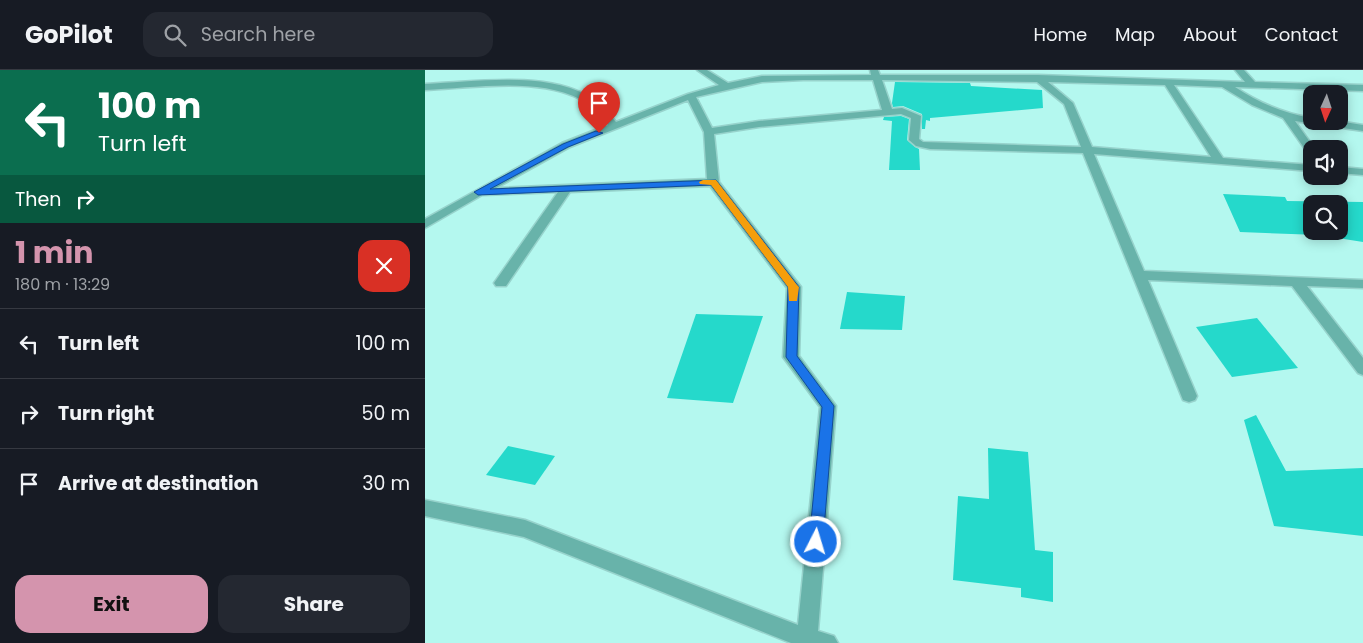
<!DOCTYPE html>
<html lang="en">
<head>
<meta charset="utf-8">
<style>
	:root { --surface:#171b24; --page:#242831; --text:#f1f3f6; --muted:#9ea1a6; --line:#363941; --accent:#d494ad }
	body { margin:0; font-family:Poppins,sans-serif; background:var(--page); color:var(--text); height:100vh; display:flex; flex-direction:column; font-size:19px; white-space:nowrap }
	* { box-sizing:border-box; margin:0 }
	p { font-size:16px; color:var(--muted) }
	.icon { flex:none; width:28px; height:28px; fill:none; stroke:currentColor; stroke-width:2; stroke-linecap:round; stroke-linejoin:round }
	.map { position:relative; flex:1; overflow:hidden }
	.details { display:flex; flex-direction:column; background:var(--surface); width:425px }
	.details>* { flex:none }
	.guide { background:#0b6e4f; color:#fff; overflow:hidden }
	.needle { width:32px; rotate:183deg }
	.buttons { position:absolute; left:878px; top:15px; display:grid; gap:10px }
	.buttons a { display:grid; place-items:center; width:45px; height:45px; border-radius:10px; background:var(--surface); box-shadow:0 2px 12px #0003; font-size:25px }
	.pin { position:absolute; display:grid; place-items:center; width:42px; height:42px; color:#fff; margin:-51px -21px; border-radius:50% 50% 50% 0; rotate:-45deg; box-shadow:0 0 5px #0007 }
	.pin .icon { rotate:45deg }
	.me { position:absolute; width:55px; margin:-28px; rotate:5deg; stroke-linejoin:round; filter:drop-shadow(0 0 4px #0008) }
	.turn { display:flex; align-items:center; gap:18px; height:105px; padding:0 15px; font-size:22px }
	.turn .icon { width:65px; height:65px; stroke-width:2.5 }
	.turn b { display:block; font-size:35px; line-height:42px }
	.then { display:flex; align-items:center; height:48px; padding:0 15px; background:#0003; gap:10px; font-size:19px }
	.round { display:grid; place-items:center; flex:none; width:52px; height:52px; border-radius:15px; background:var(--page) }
	.head { display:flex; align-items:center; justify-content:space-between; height:85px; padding:0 15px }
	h1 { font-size:30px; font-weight:700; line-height:38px; color:var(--accent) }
	.action { display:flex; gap:10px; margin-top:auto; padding:10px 15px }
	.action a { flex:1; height:58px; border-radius:15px; background:var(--accent); color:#111; font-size:20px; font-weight:700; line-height:58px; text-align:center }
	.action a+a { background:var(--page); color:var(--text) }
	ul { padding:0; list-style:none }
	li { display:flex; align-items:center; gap:15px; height:70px; padding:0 15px; border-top:1px solid var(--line) }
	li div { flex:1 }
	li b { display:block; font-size:19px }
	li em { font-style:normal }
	header { display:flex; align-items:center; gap:30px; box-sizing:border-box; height:70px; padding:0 25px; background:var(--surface); border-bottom:1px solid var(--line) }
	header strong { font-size:24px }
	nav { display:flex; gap:28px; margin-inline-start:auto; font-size:18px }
	.search { width:350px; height:45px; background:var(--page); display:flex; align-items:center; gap:12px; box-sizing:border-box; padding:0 18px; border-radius:15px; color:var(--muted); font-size:19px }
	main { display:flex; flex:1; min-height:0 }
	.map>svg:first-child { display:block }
</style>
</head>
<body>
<header>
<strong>GoPilot</strong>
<div class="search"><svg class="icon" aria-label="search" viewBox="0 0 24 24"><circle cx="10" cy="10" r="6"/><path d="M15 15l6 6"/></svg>Search here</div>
<nav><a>Home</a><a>Map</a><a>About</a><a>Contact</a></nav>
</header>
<main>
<section class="details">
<div class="guide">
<div class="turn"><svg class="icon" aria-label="left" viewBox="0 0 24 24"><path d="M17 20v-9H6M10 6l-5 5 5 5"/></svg><div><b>100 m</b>Turn left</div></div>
<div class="then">Then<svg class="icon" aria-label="right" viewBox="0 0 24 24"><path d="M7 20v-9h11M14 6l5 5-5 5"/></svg></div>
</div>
<div class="head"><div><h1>1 min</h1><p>180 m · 13:29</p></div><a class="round" style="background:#d93025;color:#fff"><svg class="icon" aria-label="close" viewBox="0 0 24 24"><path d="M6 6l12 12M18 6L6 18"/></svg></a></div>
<ul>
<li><svg class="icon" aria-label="left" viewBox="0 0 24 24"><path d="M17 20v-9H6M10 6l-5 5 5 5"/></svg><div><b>Turn left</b></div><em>100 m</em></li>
<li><svg class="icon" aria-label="right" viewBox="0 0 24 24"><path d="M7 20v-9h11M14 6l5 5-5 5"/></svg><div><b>Turn right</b></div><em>50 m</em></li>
<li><svg class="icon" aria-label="arrive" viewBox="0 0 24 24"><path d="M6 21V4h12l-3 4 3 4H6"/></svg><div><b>Arrive at destination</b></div><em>30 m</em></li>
</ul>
<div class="action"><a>Exit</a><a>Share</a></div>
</section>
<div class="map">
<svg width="938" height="573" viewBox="0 0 938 573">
	<rect width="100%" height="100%" fill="#b4f8ef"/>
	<g fill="#25d9cb" fill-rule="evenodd">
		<path d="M 470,12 L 545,13 L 546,16 L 617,20 L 618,38 L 505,48 L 505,51 L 501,50 L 500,59 L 497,59 L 497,44 L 478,36 L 468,37 L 467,33 Z"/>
		<path d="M 476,46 L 484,49 L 482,70 L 490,77 L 494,79 L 495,100 L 464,100 L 467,51 L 458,50 L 459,47 Z"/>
		<path d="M 798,124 L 860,127 L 862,131 L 938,132 L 938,172 L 894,165 L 815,162 ZM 886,134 L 914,134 L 914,161 L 886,161 Z"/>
		<path d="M 422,222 L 480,226 L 477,260 L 415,259 Z"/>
		<path d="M 271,244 L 338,246 L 308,333 L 242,328 Z"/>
		<path d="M 832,248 L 873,298 L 807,307 L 771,257 Z"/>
		<path d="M 831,345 L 861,401 L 938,398 L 938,466 L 849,456 L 819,350 Z"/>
		<path d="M 83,376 L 130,386 L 110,415 L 61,405 Z"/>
		<path d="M 563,378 L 603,382 L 610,480 L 628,482 L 628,532 L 596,527 L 596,518 L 528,510 L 533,426 L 564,429 Z"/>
	</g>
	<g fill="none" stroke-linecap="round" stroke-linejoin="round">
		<defs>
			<g id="street">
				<path d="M 272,0 L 282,0 L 303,13 L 337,6 L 446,5 L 445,0 L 453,0 L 455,5 L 613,5 L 820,12 L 810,0 L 819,0 L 830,12 L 938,15 L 938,21 L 810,17 C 834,33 858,43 886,48 L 886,51 L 913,51 L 938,55 L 938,61 L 870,51 L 890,79 L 886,79 L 886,83 L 882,82 L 858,48 L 827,35 L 797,17 L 749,15 L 798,88 L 886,95 L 886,101 L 669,84 L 719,201 L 938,210 L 938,218 L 882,216 L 938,288 L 938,305 L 933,303 L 867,216 L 723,210 L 772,326 L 770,330 L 764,332 L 758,330 L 658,83 L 505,79 L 491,76 L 484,70 L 486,48 L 476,44 L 334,57 L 289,64 L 294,112 L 376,217 L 374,286 L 411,336 L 393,561 L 409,566 L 413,573 L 366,573 L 99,467 L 0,446 L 0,430 L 100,450 L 373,555 L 395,337 L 358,287 L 362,218 L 285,116 L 145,122 L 81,216 L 71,216 L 69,213 L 133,122 L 57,125 L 0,158 L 0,149 L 137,73 L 183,55 C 175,46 166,35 155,29 C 112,7 47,18 0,20 L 0,14 C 49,12 119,1 163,26 C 174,32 183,43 191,52 L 263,24 L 294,15 ZM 378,10 L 448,10 L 457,40 L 334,51 L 287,58 L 271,27 L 337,12 ZM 457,10 L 612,12 L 639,34 L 656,77 L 498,72 L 494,69 L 496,46 L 477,38 L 467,39 ZM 623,12 L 740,15 L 786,87 L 667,77 L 648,33 ZM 263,30 L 279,62 L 282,109 L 71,118 L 145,77 Z"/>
				<path d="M 914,97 L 938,99 L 938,105 L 914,103 Z"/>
			</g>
		</defs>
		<use href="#street" stroke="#97d3cc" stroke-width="3"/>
		<use href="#street" fill="#68b3aa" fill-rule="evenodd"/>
	</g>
	<path fill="#1a73e8" stroke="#114b97" d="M 171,61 L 178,63 L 143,77 L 65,119 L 291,110 L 374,217 L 372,286 L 409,336 L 398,472 L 396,477 L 391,479 L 386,477 L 384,472 L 397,337 L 361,287 L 363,217 L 286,115 L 53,125 L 49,122 L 138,74 Z"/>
	<path fill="#f59e0b" d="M 278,110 L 291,110 L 372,215 L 374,217 L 372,231 L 364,231 L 363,217 L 286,115 L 275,114 L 274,112 Z"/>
</svg>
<div class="buttons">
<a><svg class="needle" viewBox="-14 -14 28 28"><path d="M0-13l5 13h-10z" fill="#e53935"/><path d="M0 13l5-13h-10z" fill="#9ea1a6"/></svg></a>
<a><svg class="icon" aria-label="sound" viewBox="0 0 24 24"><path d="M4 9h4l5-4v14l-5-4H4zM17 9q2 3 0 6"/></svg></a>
<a><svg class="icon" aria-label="search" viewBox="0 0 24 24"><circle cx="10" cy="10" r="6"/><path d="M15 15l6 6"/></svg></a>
</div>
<div class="pin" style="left:174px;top:63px;background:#d93025"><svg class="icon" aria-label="arrive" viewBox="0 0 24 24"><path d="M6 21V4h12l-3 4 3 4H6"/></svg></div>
<svg class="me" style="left:391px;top:472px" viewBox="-20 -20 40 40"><circle r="17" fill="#1a73e8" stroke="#fff" stroke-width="3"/><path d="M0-11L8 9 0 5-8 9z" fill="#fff"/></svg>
</div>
</main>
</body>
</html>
